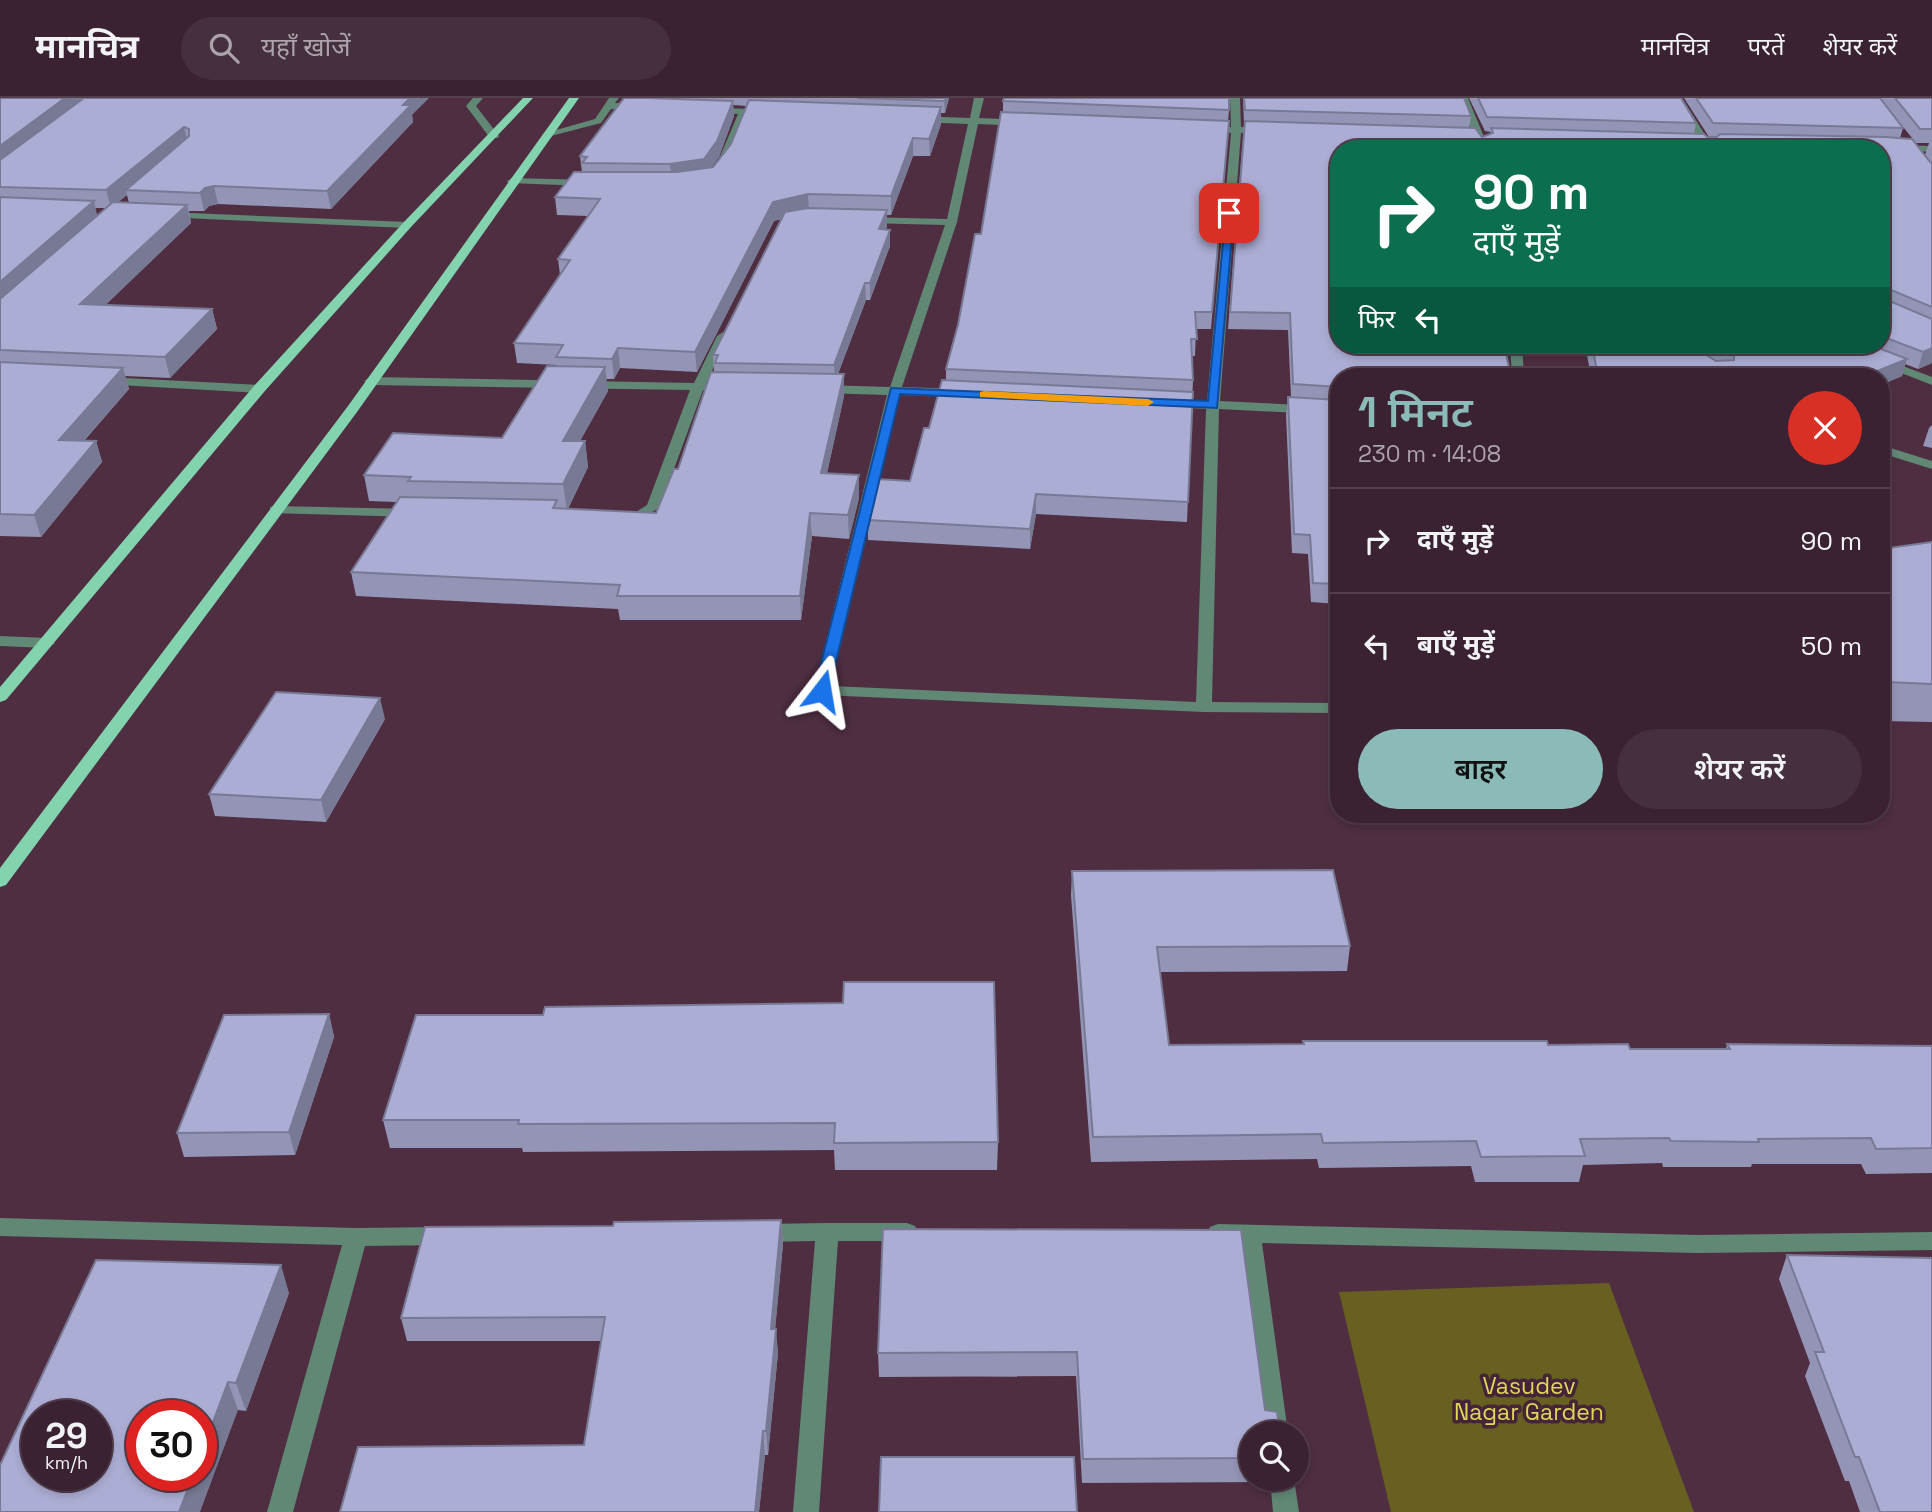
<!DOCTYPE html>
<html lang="hi">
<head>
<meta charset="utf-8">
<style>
	:root { --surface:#3b2232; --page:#462f3e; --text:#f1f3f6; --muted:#aca4ac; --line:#543f4d; --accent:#8bbbb9 }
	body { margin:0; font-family:"Space Grotesk","Noto Sans Devanagari",sans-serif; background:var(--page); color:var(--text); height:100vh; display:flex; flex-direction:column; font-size:26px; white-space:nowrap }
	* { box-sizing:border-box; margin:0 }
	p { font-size:23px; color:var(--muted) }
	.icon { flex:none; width:38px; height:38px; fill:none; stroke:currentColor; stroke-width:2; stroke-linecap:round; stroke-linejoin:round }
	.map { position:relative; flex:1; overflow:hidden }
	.sheet { position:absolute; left:1330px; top:270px; width:560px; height:455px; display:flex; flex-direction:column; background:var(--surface); border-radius:28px; box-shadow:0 4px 10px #0003,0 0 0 2px var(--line) }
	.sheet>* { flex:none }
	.guide { position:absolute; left:1330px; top:42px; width:560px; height:214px; border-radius:28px; box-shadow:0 4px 10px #0003,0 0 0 2px var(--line); background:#0b6e4f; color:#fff; overflow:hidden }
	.tools { position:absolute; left:1239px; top:1323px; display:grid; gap:14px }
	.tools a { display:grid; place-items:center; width:70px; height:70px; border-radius:50%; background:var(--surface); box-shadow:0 4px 10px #0003,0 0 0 2px var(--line); font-size:35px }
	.speed { position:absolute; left:21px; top:1302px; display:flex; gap:14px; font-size:35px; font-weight:700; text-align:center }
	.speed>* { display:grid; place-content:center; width:91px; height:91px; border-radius:50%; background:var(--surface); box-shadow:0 4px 10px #0003,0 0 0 2px var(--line); line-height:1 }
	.speed small { font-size:18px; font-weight:400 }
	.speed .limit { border:10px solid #d22; background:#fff; color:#111 }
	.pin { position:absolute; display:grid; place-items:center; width:60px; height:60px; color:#fff; margin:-30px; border-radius:14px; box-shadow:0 4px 10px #0006 }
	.me { position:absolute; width:77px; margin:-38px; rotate:14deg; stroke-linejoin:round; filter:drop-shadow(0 0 5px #0008) }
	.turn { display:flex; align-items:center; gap:24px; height:147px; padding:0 28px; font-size:32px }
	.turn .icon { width:91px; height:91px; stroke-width:2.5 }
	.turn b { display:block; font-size:49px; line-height:60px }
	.then { display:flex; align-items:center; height:66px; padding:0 28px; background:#0003; gap:14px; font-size:26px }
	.round { display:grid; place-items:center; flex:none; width:74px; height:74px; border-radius:37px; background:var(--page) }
	.summary { display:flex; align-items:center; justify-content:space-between; height:119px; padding:0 28px }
	h1 { font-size:42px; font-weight:600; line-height:52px; color:var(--accent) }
	.button { display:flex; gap:14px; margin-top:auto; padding:14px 28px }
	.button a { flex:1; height:80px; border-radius:42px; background:var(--accent); color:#111; font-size:28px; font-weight:600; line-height:80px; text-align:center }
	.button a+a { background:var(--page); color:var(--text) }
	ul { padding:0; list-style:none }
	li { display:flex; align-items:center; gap:21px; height:105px; padding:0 28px; border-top:2px solid var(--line) }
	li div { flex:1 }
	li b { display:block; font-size:26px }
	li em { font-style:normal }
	header { display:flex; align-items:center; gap:42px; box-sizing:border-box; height:98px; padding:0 35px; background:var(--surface); border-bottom:2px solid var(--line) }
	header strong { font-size:33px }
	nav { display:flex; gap:38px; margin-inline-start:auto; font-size:24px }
	.search { width:490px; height:63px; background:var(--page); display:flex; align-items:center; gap:18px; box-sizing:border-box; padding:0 24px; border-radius:38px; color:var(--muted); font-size:26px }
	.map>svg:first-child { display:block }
</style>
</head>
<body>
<header>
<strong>मानचित्र</strong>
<div class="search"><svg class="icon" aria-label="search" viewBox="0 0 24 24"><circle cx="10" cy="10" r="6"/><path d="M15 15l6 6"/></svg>यहाँ खोजें</div>
<nav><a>मानचित्र</a><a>परतें</a><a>शेयर करें</a></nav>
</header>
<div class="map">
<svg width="1932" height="1414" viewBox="0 0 1932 1414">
	<rect width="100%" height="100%" fill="#4f2e42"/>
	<path fill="#676020" d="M 1609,1185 L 1694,1414 L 1391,1414 L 1339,1194 Z"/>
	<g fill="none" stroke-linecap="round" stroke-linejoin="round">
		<g fill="#618775" fill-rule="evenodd">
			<path d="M 473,0 L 483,0 L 476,8 L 499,38 L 498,40 L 490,40 L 466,8 Z"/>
			<path d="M 609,0 L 619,0 L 615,5 L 641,6 L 646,9 L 641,12 L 611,11 L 601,25 L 547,39 L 542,36 L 595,21 Z"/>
			<path d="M 974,0 L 984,0 L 979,20 L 1022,22 L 1027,25 L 1022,28 L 978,26 L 957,124 L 902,289 L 961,291 L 967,295 L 961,299 L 900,297 L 831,588 L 1196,604 L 1206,311 L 1171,309 L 1165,305 L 1171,301 L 1207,303 L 1231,35 L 1204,34 L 1199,31 L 1204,28 L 1231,29 L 1230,0 L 1240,0 L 1241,29 L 1267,30 L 1272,33 L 1267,36 L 1241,35 L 1220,303 L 1339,309 L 1339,317 L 1219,311 L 1212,604 L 1339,605 L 1339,615 L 1204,614 L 822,597 L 814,592 L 887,297 L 821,295 L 815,291 L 821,287 L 890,289 L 945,127 L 864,125 L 859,122 L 864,119 L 947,121 L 968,26 L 917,24 L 912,21 L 917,18 L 970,20 Z"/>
			<path d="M 1458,0 L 1468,0 L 1489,51 L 1479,51 Z"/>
			<path d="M 1672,0 L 1682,0 L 1714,51 L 1704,51 Z"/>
			<path d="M 708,10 L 767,11 L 772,14 L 767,17 L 748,16 L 726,68 L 721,71 L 716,68 L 738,16 L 711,15 L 708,14 Z"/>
			<path d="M 1897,47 L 1932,48 L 1932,54 L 1893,52 L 1893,48 Z"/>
			<path d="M 512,80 L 588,82 L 593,85 L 588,88 L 508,85 L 507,83 Z"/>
			<path d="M 166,114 L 407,124 L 412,127 L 407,130 L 162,119 L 162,115 Z"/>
			<path d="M 723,234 L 729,238 L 706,285 L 730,285 L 736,289 L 730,293 L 703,292 L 660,409 L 640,422 L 624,423 L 617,419 L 619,416 L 636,414 L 647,407 L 690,292 L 370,287 L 364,283 L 370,279 L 694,285 L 717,238 Z"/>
			<path d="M 1510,247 L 1522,247 L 1524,278 L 1512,278 Z"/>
			<path d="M 1830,247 L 1847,247 L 1932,279 L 1932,287 Z"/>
			<path d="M 105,279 L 259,287 L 265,291 L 259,295 L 101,286 L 99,283 Z"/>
			<path d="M 1881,347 L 1932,363 L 1932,371 L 1881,355 Z"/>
			<path d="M 275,408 L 414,411 L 421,415 L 414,419 L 270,415 L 270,409 Z"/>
			<path d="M 0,538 L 47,540 L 55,545 L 47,550 L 0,548 Z"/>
			<path d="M 0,1120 L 356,1130 L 445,1129 L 453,1132 L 456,1138 L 453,1144 L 445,1147 L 365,1148 L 293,1414 L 267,1414 L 342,1147 L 0,1138 Z"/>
			<path d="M 827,1125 L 907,1125 L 915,1128 L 918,1134 L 915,1140 L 907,1143 L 838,1143 L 819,1414 L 793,1414 L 815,1143 L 760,1144 L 752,1141 L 749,1135 L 752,1129 L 760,1126 Z"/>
			<path d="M 1218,1126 L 1699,1137 L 1932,1134 L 1932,1152 L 1699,1155 L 1262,1145 L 1288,1335 L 1264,1335 L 1239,1144 L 1210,1141 L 1207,1135 L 1210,1129 Z"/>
			<path d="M 1270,1381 L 1294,1381 L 1299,1414 L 1273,1414 Z"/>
		</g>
		<g fill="#82d3ae" fill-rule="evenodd">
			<path d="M 523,0 L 533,0 L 411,129 L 264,294 L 6,602 L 0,604 L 0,589 L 254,288 L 403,125 Z"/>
			<path d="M 569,0 L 579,0 L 357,314 L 6,787 L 0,789 L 0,770 L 348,308 Z"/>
		</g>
	</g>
	<g fill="#9495b6" fill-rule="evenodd">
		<path d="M 0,0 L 412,17 L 413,24 L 331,111 L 218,106 L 209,108 L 204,113 L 189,113 L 191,125 L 105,207 L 212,211 L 217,231 L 170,280 L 125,278 L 129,291 L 84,343 L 96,343 L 102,364 L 41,439 L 0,438 ZM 127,97 L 129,105 L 118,104 ZM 95,110 L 106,110 L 97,118 Z"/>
		<path d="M 624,0 L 949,0 L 945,15 L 941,15 L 941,26 L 930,58 L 913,58 L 891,117 L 887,117 L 887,128 L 886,131 L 890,132 L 890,148 L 870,202 L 866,202 L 838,276 L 844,276 L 844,298 L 827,375 L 859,400 L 849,441 L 812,438 L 801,522 L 620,522 L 618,511 L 356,498 L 351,474 L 397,404 L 369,403 L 364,377 L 502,340 L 557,268 L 557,267 L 517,265 L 514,245 L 560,177 L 558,161 L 588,118 L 557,117 L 555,99 L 582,74 L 580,58 ZM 733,7 L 746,8 L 731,46 L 713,69 L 711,69 L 719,59 L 734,18 ZM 781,121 L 713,257 L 714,274 L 678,371 L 656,415 L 568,411 L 588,369 L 585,343 L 580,343 L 608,293 L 606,281 L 614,281 L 620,270 L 697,274 L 774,123 Z"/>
		<path d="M 1243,0 L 1464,0 L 1471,18 L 1469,30 L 1482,39 L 1490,36 L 1491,34 L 1485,33 L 1469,0 L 1681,0 L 1696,25 L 1694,36 L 1707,39 L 1709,39 L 1684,0 L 1932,0 L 1932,265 L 1918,271 L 1905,266 L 1902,278 L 1881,287 L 1881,278 L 1591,278 L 1585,247 L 1881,247 L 1881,51 L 1339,51 L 1339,506 L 1311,504 L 1308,456 L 1292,455 L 1286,317 L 1288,299 L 1291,299 L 1288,232 L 1228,231 L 1244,26 ZM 1880,0 L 1916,45 L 1929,45 L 1925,57 L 1932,65 L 1900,40 L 1903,30 Z"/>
		<path d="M 1003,3 L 1229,12 L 1211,231 L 1196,231 L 1195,258 L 1191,258 L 1193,282 L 1187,424 L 1036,416 L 1030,451 L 868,442 L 868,422 L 910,383 L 946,282 L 946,271 L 958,227 L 981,136 L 1003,14 Z"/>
		<path d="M 1932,327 L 1932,350 L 1923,348 L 1929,330 Z"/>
		<path d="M 1932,444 L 1932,624 L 1881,623 L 1881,451 Z"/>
		<path d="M 385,621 L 326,724 L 215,718 L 209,696 Z"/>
		<path d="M 1072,773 L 1350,848 L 1347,873 L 1160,874 L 1169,947 L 1303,946 L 1303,943 L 1548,947 L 1630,951 L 1726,951 L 1727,946 L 1932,948 L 1932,1075 L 1866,1076 L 1861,1066 L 1752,1066 L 1751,1069 L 1663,1069 L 1662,1065 L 1583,1067 L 1579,1084 L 1475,1084 L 1471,1068 L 1319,1070 L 1317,1061 L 1091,1064 L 1071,797 Z"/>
		<path d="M 329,916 L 334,939 L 295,1057 L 184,1059 L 177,1035 Z"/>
		<path d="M 416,917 L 998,1044 L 997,1072 L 835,1072 L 834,1052 L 523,1054 L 522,1050 L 390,1050 L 383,1022 Z"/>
		<path d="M 781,1122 L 783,1146 L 775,1231 L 778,1255 L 768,1357 L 765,1357 L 759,1414 L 340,1414 L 584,1347 L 601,1243 L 407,1243 L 401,1220 L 613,1128 Z"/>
		<path d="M 883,1131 L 1251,1335 L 1251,1381 L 1268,1381 L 1268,1384 L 1082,1385 L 1076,1278 L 879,1279 L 878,1255 Z"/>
		<path d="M 1787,1157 L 1932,1414 L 1860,1414 L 1849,1383 L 1845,1383 L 1805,1278 L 1810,1265 L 1779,1181 Z"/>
		<path d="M 289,1195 L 246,1313 L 238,1312 L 0,1414 Z"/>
	</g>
	<g fill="#787994">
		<path d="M 65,0 L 92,0 L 0,70 L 0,48 Z"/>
		<path d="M 410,0 L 429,0 L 412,17 L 413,24 L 331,111 L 327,93 Z"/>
		<path d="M 946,0 L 949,0 L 945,15 L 944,3 Z"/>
		<path d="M 733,3 L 734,18 L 719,59 L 706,77 L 672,82 L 670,66 Z"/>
		<path d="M 941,9 L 941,26 L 930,58 L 929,41 Z"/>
		<path d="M 184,29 L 188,46 L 126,92 L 127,97 L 111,110 L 106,92 Z"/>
		<path d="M 913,40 L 913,58 L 891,117 L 891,98 Z"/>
		<path d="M 214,88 L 218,106 L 209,108 L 204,113 L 200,95 L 205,90 Z"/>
		<path d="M 808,96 L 809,114 L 774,123 L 697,274 L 695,254 L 773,104 Z"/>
		<path d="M 94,103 L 98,121 L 0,208 L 0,184 Z"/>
		<path d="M 187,107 L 191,125 L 86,226 L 80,206 Z"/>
		<path d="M 887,112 L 887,128 L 880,148 L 879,131 Z"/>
		<path d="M 890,132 L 890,148 L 870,202 L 870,185 Z"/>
		<path d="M 865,185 L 866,202 L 835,284 L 834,267 Z"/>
		<path d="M 212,211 L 217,231 L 170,280 L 165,259 Z"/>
		<path d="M 618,250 L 620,270 L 614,281 L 612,261 Z"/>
		<path d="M 1932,250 L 1932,265 L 1918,271 L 1923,254 Z"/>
		<path d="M 1907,261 L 1902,278 L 1881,287 L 1881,278 L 1865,278 Z"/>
		<path d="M 605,269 L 608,293 L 566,368 L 563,343 Z"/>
		<path d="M 123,270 L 129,291 L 65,364 L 59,342 Z"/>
		<path d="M 844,276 L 844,298 L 822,398 L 821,375 Z"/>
		<path d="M 96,343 L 102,364 L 41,439 L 34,417 Z"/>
		<path d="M 585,343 L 588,369 L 567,412 L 563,386 Z"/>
		<path d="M 859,377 L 859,400 L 849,441 L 848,417 Z"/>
		<path d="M 1036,396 L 1036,416 L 1030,451 L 1030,431 Z"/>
		<path d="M 810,415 L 812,438 L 801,522 L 800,498 Z"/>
		<path d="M 380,600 L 385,621 L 326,724 L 321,702 Z"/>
		<path d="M 329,916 L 334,939 L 295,1057 L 289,1034 Z"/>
		<path d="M 781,1122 L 783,1146 L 773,1255 L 771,1231 Z"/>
		<path d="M 281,1167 L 289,1195 L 246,1313 L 236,1285 Z"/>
		<path d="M 776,1231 L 778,1255 L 768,1357 L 766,1333 Z"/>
		<path d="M 228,1284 L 238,1312 L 200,1414 L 179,1414 L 193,1377 L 201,1377 L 201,1356 Z"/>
		<path d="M 763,1333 L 765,1357 L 759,1414 L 755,1414 Z"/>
	</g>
	<g fill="#acadd4" stroke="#787994" stroke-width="2" fill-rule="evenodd">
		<path d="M 0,0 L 65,0 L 0,48 Z"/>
		<path d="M 84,0 L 410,0 L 403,7 L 411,7 L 327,93 L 214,88 L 205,90 L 200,95 L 126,92 L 189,38 L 189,31 L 184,29 L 106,92 L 0,89 L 0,62 Z"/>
		<path d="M 624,0 L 647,0 L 733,3 L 717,43 L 704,61 L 670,66 L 582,65 L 587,59 L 580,58 Z"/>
		<path d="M 857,0 L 946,0 L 944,3 Z"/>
		<path d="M 1004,0 L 1229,0 L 1229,12 L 1003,3 Z"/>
		<path d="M 1244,0 L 1464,0 L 1471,18 L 1245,12 Z"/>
		<path d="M 1478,0 L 1681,0 L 1696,25 L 1487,19 Z"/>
		<path d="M 1696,0 L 1880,0 L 1903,30 L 1713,25 Z"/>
		<path d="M 1895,0 L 1932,0 L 1932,31 L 1920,31 Z"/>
		<path d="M 749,2 L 941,9 L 929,41 L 913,40 L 891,98 L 808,96 L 773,104 L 695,254 L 618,250 L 612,261 L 556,259 L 563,247 L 514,245 L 570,162 L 558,161 L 600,101 L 555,99 L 574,74 L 677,74 L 713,69 L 731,46 Z"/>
		<path d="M 1001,14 L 1229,23 L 1212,214 L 1195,214 L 1197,241 L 1191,241 L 1193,282 L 946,271 L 958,227 L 975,136 L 981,136 Z"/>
		<path d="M 1245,23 L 1475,30 L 1482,39 L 1493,35 L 1491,30 L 1704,36 L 1707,39 L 1717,39 L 1720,36 L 1885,39 L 1912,41 L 1930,64 L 1932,65 L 1932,209 L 1884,189 L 1885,201 L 1932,221 L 1932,250 L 1923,254 L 1881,238 L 1881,51 L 1339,51 L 1339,247 L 1504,247 L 1511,278 L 1339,278 L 1339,289 L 1293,286 L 1290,215 L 1230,214 Z"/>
		<path d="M 0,99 L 94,103 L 0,184 Z"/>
		<path d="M 113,104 L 187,107 L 80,206 L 212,211 L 165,259 L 0,252 L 0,201 Z"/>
		<path d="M 808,110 L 887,112 L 879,131 L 890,132 L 870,185 L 865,185 L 834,267 L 715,265 L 718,257 L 713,257 L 785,114 Z"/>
		<path d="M 1592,247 L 1691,247 L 1716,263 L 1734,262 L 1734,258 L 1714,247 L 1871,247 L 1907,261 L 1865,278 L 1598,278 Z"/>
		<path d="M 0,264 L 123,270 L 59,342 L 96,343 L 34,417 L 0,416 Z"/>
		<path d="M 547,268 L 605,269 L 563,343 L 585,343 L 563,386 L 408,383 L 411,379 L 364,377 L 393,335 L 502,340 Z"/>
		<path d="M 711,274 L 844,276 L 821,375 L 859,377 L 848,417 L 810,415 L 800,498 L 617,498 L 620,487 L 351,474 L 400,399 L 557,402 L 553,410 L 656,415 L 674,371 L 678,371 Z"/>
		<path d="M 942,282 L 1193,294 L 1188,404 L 1036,396 L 1030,431 L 868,422 L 877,381 L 910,383 L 924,330 L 929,330 Z"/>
		<path d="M 1288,299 L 1339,302 L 1339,486 L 1313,485 L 1310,437 L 1294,436 Z"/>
		<path d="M 1932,444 L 1932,586 L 1886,584 L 1881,576 L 1881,451 Z"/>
		<path d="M 276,594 L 380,600 L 321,702 L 209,696 Z"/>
		<path d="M 1333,772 L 1350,848 L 1157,849 L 1169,947 L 1304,946 L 1303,943 L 1547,943 L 1548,947 L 1628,946 L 1630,951 L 1730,951 L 1727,946 L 1932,948 L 1932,1050 L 1876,1051 L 1871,1040 L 1758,1041 L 1759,1044 L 1671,1043 L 1669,1040 L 1580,1041 L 1585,1058 L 1481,1059 L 1476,1043 L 1323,1045 L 1321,1036 L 1093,1039 L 1072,773 Z"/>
		<path d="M 844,884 L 994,884 L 998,1044 L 834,1045 L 835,1025 L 518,1026 L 519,1022 L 383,1022 L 416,917 L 543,917 L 545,909 L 843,905 Z"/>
		<path d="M 329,916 L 289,1034 L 177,1035 L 224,917 Z"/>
		<path d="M 781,1122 L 771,1231 L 776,1231 L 766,1333 L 763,1333 L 755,1414 L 340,1414 L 358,1349 L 584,1347 L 605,1219 L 401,1220 L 425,1129 L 613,1128 L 614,1124 Z"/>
		<path d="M 883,1131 L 1241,1132 L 1265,1312 L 1277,1314 L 1280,1335 L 1251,1335 L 1251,1360 L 1083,1361 L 1077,1254 L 878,1255 Z"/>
		<path d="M 1787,1157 L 1932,1160 L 1932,1414 L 1880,1414 L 1859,1359 L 1855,1359 L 1815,1254 L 1824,1254 Z"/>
		<path d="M 96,1162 L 281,1167 L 236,1285 L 228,1284 L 201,1356 L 201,1318 L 142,1318 L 142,1377 L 193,1377 L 179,1414 L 0,1414 L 0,1367 ZM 37,1318 L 96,1318 L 96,1377 L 37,1377 Z"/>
		<path d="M 881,1359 L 1074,1359 L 1077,1414 L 879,1414 Z"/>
	</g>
	<path fill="#1a73e8" stroke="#114b97" stroke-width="2" d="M 1226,113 L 1234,115 L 1217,310 L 900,296 L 829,593 L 827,596 L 816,596 L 814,593 L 891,290 L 1208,303 Z"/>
	<path fill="#f59e0b" d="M 984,293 L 1148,301 L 1154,304 L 1148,308 L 980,299 L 980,294 Z"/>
	<g text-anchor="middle" stroke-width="7" stroke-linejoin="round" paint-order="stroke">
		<g font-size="23" fill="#e1d55a" stroke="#442438">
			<text x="1529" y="1296">Vasudev<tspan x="1529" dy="26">Nagar Garden</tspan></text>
		</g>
	</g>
</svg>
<div class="tools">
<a><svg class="icon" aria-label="search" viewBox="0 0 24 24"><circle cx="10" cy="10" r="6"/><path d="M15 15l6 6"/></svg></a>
</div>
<div class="speed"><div>29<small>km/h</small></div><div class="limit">30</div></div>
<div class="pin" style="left:1229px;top:115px;background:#d93025"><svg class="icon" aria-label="arrive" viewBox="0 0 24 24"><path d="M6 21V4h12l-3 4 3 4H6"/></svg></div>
<svg class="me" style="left:822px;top:593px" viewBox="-20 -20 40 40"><path d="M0-17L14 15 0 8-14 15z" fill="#1a73e8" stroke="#fff" stroke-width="4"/></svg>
<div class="guide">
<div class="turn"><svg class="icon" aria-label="right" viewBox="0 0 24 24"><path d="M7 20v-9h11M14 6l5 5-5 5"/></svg><div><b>90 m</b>दाएँ मुड़ें</div></div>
<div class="then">फिर<svg class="icon" aria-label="left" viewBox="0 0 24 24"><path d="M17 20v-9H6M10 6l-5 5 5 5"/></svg></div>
</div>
<section class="sheet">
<div class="summary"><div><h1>1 मिनट</h1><p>230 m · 14:08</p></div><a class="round" style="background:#d93025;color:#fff"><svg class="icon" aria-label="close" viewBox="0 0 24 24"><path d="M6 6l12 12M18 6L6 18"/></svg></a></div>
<ul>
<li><svg class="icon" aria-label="right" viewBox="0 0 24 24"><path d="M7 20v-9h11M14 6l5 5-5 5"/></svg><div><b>दाएँ मुड़ें</b></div><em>90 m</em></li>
<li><svg class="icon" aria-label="left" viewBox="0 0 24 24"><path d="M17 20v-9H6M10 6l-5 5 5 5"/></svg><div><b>बाएँ मुड़ें</b></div><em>50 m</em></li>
</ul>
<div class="button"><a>बाहर</a><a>शेयर करें</a></div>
</section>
</div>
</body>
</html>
